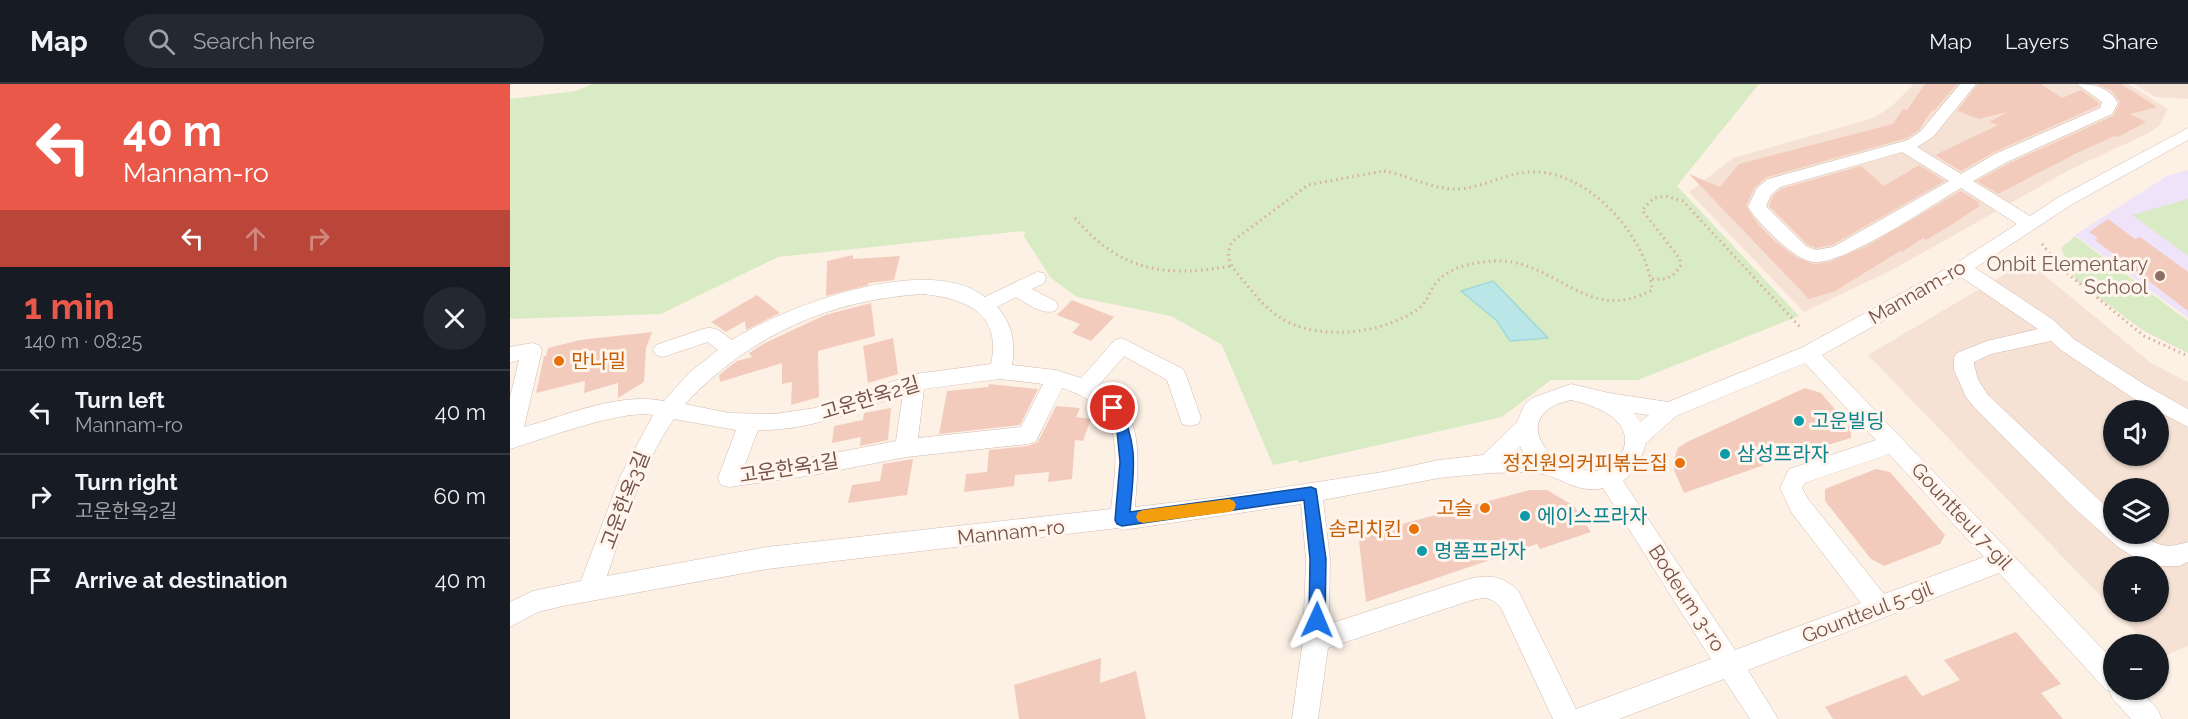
<!DOCTYPE html>
<html lang="en">
<head>
<meta charset="utf-8">
<style>
	:root { --surface:#171b24; --page:#242831; --text:#f1f3f6; --muted:#9ea1a6; --line:#363941; --accent:#e95849 }
	body { margin:0; font-family:Raleway,"Noto Sans KR",sans-serif; background:var(--page); color:var(--text); height:100vh; display:flex; flex-direction:column; font-size:22px; white-space:nowrap }
	* { box-sizing:border-box; margin:0 }
	p { font-size:20px; color:var(--muted) }
	.icon { flex:none; width:33px; height:33px; fill:none; stroke:currentColor; stroke-width:2; stroke-linecap:round; stroke-linejoin:round }
	.map { position:relative; flex:1; overflow:hidden }
	.sheet { display:flex; flex-direction:column; background:var(--surface); width:510px }
	.sheet>* { flex:none }
	.hud { background:#e95849; color:#fff; overflow:hidden }
	.fabs { position:absolute; left:1593px; top:316px; display:grid; gap:12px }
	.fabs a { display:grid; place-items:center; width:66px; height:66px; border-radius:50%; background:var(--surface); box-shadow:0 2px 4px #0004; font-size:30px }
	.pin { position:absolute; display:grid; place-items:center; width:51px; height:51px; color:#fff; margin:-26px; border:3px solid #fff; border-radius:50%; box-shadow:0 2px 6px #0007 }
	.me { position:absolute; width:66px; margin:-33px; rotate:1deg; stroke-linejoin:round; filter:drop-shadow(0 0 4px #0008) }
	.turn { display:flex; align-items:center; gap:21px; height:126px; padding:0 24px; font-size:27px }
	.turn .icon { width:78px; height:78px; stroke-width:2.5 }
	.turn b { display:block; font-size:42px; line-height:51px }
	.lanes { display:flex; align-items:center; height:57px; padding:0 24px; background:#0003; justify-content:center; gap:30px; direction:ltr }
	.lanes .off { opacity:.35 }
	.round { display:grid; place-items:center; flex:none; width:63px; height:63px; border-radius:32px; background:var(--page) }
	.head { display:flex; align-items:center; justify-content:space-between; height:102px; padding:0 24px }
	h1 { font-size:36px; font-weight:700; line-height:45px; color:var(--accent) }
	ul { padding:0; list-style:none }
	li { display:flex; align-items:center; gap:18px; height:84px; padding:0 24px; border-top:2px solid var(--line) }
	li div { flex:1 }
	li b { display:block; font-size:22px }
	li em { font-style:normal }
	header { display:flex; align-items:center; gap:36px; box-sizing:border-box; height:84px; padding:0 30px; background:var(--surface); border-bottom:2px solid var(--line) }
	header strong { font-size:28px }
	nav { display:flex; gap:33px; margin-inline-start:auto; font-size:21px }
	.search { width:420px; height:54px; background:var(--page); display:flex; align-items:center; gap:15px; box-sizing:border-box; padding:0 21px; border-radius:33px; color:var(--muted); font-size:22px }
	main { display:flex; flex:1; min-height:0 }
	.map>svg:first-child { display:block }
</style>
</head>
<body>
<header>
<strong>Map</strong>
<div class="search"><svg class="icon" aria-label="search" viewBox="0 0 24 24"><circle cx="10" cy="10" r="6"/><path d="M15 15l6 6"/></svg>Search here</div>
<nav><a>Map</a><a>Layers</a><a>Share</a></nav>
</header>
<main>
<section class="sheet">
<div class="hud">
<div class="turn"><svg class="icon" aria-label="left" viewBox="0 0 24 24"><path d="M17 20v-9H6M10 6l-5 5 5 5"/></svg><div><b>40 m</b>Mannam-ro</div></div>
<div class="lanes"><svg class="icon" aria-label="left" viewBox="0 0 24 24"><path d="M17 20v-9H6M10 6l-5 5 5 5"/></svg><svg class="icon off" aria-label="ahead" viewBox="0 0 24 24"><path d="M12 20V5M6 11l6-6 6 6"/></svg><svg class="icon off" aria-label="right" viewBox="0 0 24 24"><path d="M7 20v-9h11M14 6l5 5-5 5"/></svg></div>
</div>
<div class="head"><div><h1>1 min</h1><p>140 m · 08:25</p></div><a class="round"><svg class="icon" aria-label="close" viewBox="0 0 24 24"><path d="M6 6l12 12M18 6L6 18"/></svg></a></div>
<ul>
<li><svg class="icon" aria-label="left" viewBox="0 0 24 24"><path d="M17 20v-9H6M10 6l-5 5 5 5"/></svg><div><b>Turn left</b><p>Mannam-ro</p></div><em>40 m</em></li>
<li><svg class="icon" aria-label="right" viewBox="0 0 24 24"><path d="M7 20v-9h11M14 6l5 5-5 5"/></svg><div><b>Turn right</b><p>고운한옥2길</p></div><em>60 m</em></li>
<li><svg class="icon" aria-label="arrive" viewBox="0 0 24 24"><path d="M6 21V4h12l-3 4 3 4H6"/></svg><div><b>Arrive at destination</b></div><em>40 m</em></li>
</ul>
</section>
<div class="map">
<svg width="1678" height="635" viewBox="0 0 1678 635">
	<rect width="100%" height="100%" fill="#fdf1e6"/>
	<g fill="#f5e2d4" fill-rule="evenodd">
		<path d="M 1404,0 L 1618,0 L 1658,25 L 1649,42 L 1637,50 L 1561,85 L 1384,185 L 1294,228 L 1179,108 L 1223,74 L 1364,34 L 1383,21 Z"/>
		<path d="M 1624,0 L 1678,0 L 1678,15 L 1646,13 Z"/>
		<path d="M 1517,177 L 1641,279 L 1678,298 L 1678,562 L 1650,574 L 1648,561 L 1638,561 L 1606,528 L 1648,528 L 1648,483 L 1604,483 L 1603,525 L 1358,271 ZM 1604,327 L 1648,327 L 1648,372 L 1604,372 ZM 1604,405 L 1648,405 L 1648,450 L 1604,450 Z"/>
	</g>
	<path fill="#eee3f9" d="M 1678,86 L 1678,234 L 1565,151 L 1657,92 Z"/>
	<g fill="#d9ebc4">
		<path d="M 82,0 L 1249,0 L 1167,102 L 1289,232 L 1128,296 L 1041,296 L 992,333 L 789,379 L 787,376 L 763,381 L 712,261 L 661,232 L 567,213 L 541,194 L 513,151 L 516,149 L 512,147 L 268,173 L 151,230 L 0,235 L 0,15 L 66,7 Z"/>
		<path d="M 1678,115 L 1678,172 L 1622,131 Z"/>
		<path d="M 1565,152 L 1678,237 L 1678,269 L 1634,247 L 1567,198 L 1551,164 Z"/>
	</g>
	<path fill="#bae6e7" stroke="#a0d8d9" stroke-width="1.5" d="M 983,197 L 1038,254 L 1000,257 L 987,237 L 951,207 Z"/>
	<g fill="#f3cbbd">
		<path d="M 1415,0 L 1447,0 L 1424,27 L 1422,26 L 1409,46 L 1397,54 L 1257,93 L 1245,103 L 1236,122 L 1248,140 L 1266,158 L 1286,173 L 1304,180 L 1319,178 L 1357,162 L 1451,107 L 1470,119 L 1467,120 L 1470,122 L 1438,143 L 1416,156 L 1413,154 L 1392,168 L 1390,167 L 1325,207 L 1299,215 L 1179,90 L 1210,103 L 1229,80 L 1383,40 L 1393,25 L 1397,26 Z"/>
		<path d="M 1468,0 L 1531,0 L 1552,14 L 1571,6 L 1589,19 L 1588,22 L 1484,68 L 1451,87 L 1425,71 L 1488,41 L 1479,38 L 1497,28 L 1469,35 L 1447,27 Z"/>
		<path d="M 1587,0 L 1611,0 L 1647,23 L 1620,30 L 1636,38 L 1608,53 L 1605,52 L 1567,69 L 1488,110 L 1467,97 L 1498,80 L 1603,32 L 1610,18 L 1602,7 Z"/>
		<path d="M 1409,81 L 1435,97 L 1322,161 L 1306,164 L 1297,160 L 1259,122 L 1263,112 L 1271,105 L 1351,82 L 1374,102 Z"/>
		<path d="M 1598,135 L 1625,155 L 1630,153 L 1678,188 L 1678,227 L 1585,156 L 1588,154 L 1579,148 Z"/>
		<path d="M 343,171 L 343,175 L 390,172 L 384,196 L 358,199 L 358,201 L 316,212 L 317,177 Z"/>
		<path d="M 247,211 L 270,229 L 236,246 L 235,237 L 216,248 L 201,238 Z"/>
		<path d="M 562,216 L 604,233 L 581,257 L 562,249 L 570,240 L 547,231 Z"/>
		<path d="M 361,219 L 365,252 L 308,267 L 309,313 L 281,321 L 282,298 L 272,300 L 272,279 L 210,298 L 209,291 L 227,277 L 242,273 L 239,269 L 255,259 L 315,231 Z"/>
		<path d="M 142,248 L 136,264 L 134,298 L 108,314 L 108,299 L 74,309 L 75,297 L 26,309 L 34,272 L 36,272 L 38,264 L 70,256 Z"/>
		<path d="M 383,254 L 388,290 L 358,299 L 353,262 Z"/>
		<path d="M 479,300 L 528,305 L 510,341 L 429,350 L 437,307 L 478,303 Z"/>
		<path d="M 1295,304 L 1311,309 L 1341,344 L 1341,354 L 1274,374 L 1174,409 L 1164,386 L 1164,375 L 1168,364 L 1177,358 Z"/>
		<path d="M 546,322 L 570,324 L 566,333 L 581,335 L 573,357 L 565,356 L 562,395 L 538,398 L 539,388 L 505,391 L 504,402 L 454,408 L 456,390 L 477,388 L 479,366 L 518,362 L 528,358 Z"/>
		<path d="M 381,324 L 378,356 L 350,362 L 351,353 L 322,359 L 324,342 L 353,336 L 354,329 Z"/>
		<path d="M 403,375 L 397,411 L 338,419 L 342,401 L 370,397 L 373,380 Z"/>
		<path d="M 1366,385 L 1380,388 L 1435,451 L 1430,460 L 1374,482 L 1361,475 L 1315,417 L 1315,405 Z"/>
		<path d="M 1020,406 L 1037,406 L 1064,422 L 1081,448 L 1030,465 L 1027,460 L 856,518 L 849,457 L 858,449 Z"/>
		<path d="M 1506,548 L 1551,600 L 1531,609 L 1553,635 L 1323,635 L 1315,623 L 1396,591 L 1412,612 L 1450,596 L 1434,576 Z"/>
		<path d="M 591,574 L 590,599 L 626,587 L 636,635 L 509,635 L 504,601 Z"/>
	</g>
	<g fill="none" stroke-linecap="round" stroke-linejoin="round">
		<defs>
			<path id="minor" d="M 1450,0 L 1466,0 L 1423,53 L 1407,63 L 1451,90 L 1485,70 L 1590,24 L 1592,18 L 1567,0 C 1584,0 1599,3 1608,19 L 1602,30 L 1497,78 L 1463,97 L 1520,132 L 1549,113 L 1678,44 L 1678,56 L 1561,121 L 1465,184 L 1542,235 L 1565,256 L 1637,302 L 1678,325 L 1678,343 L 1623,314 L 1551,266 L 1541,257 L 1481,270 L 1464,278 L 1464,280 L 1468,296 L 1478,311 L 1604,430 L 1604,450 C 1611,450 1621,448 1628,451 C 1650,460 1652,466 1678,458 L 1678,478 L 1669,482 L 1650,482 L 1624,473 L 1608,463 L 1562,422 L 1464,323 L 1456,313 L 1444,286 L 1444,274 L 1447,269 L 1477,257 L 1528,245 L 1451,193 L 1312,271 L 1604,577 L 1604,606 L 1630,606 L 1648,626 L 1652,635 L 1621,635 L 1603,615 L 1599,607 L 1595,605 L 1489,489 L 1238,586 L 1268,635 L 1240,635 L 1214,595 L 1109,635 L 1043,635 L 991,524 C 981,512 974,513 959,517 L 818,564 L 808,635 L 782,635 L 793,556 L 796,475 L 791,420 L 612,446 L 608,444 L 257,485 L 53,522 L 28,528 L 0,543 L 0,518 L 23,507 L 71,497 L 110,393 L 143,331 C 112,325 33,355 0,365 L 0,313 L 9,276 L 0,279 L 0,263 L 22,259 L 29,261 L 32,266 L 14,343 C 58,331 108,308 154,317 L 180,288 L 208,266 L 198,258 L 153,273 L 146,271 L 143,266 L 146,261 L 193,245 C 205,241 213,249 222,256 C 276,222 418,168 475,213 L 527,188 L 534,189 L 536,194 L 534,199 L 522,205 L 545,217 L 548,222 L 545,227 C 531,231 518,220 506,213 L 487,223 C 502,239 506,260 502,281 L 546,286 L 571,294 L 605,256 L 612,254 L 673,285 L 676,291 L 691,334 L 688,340 L 680,342 L 672,340 L 657,296 L 614,272 L 588,302 C 595,307 605,312 611,319 C 634,347 627,389 625,423 L 710,413 L 873,388 L 929,376 L 973,371 L 1007,338 L 1015,320 L 1022,314 L 1061,300 L 1099,309 L 1158,318 L 1291,264 L 1445,180 L 1507,140 L 1451,104 C 1420,122 1336,180 1304,178 C 1285,177 1248,139 1238,123 L 1247,104 L 1258,95 L 1398,56 L 1411,47 ZM 1392,68 L 1439,97 L 1323,163 L 1306,166 L 1296,162 L 1256,122 L 1261,111 L 1270,103 ZM 414,210 C 457,215 492,230 481,280 L 405,290 L 305,324 L 265,330 L 219,329 L 175,320 C 239,252 320,215 414,210 ZM 1295,279 L 1366,356 L 1279,385 L 1270,404 L 1282,429 L 1351,519 L 1225,566 L 1113,397 L 1127,385 L 1136,359 L 1166,332 ZM 490,295 L 533,300 L 511,343 L 408,354 L 414,305 ZM 552,304 C 617,324 607,370 601,425 L 257,463 L 97,492 C 115,438 131,382 164,335 L 226,346 L 208,394 L 211,401 L 219,403 L 304,391 L 396,373 L 518,360 L 526,357 ZM 393,310 L 386,357 L 304,373 L 234,383 L 248,346 C 299,347 345,327 393,310 ZM 1061,316 C 1084,321 1125,335 1113,367 C 1110,374 1104,381 1097,384 C 1051,402 988,332 1061,316 ZM 1124,329 L 1139,331 L 1130,338 ZM 1010,362 L 1015,372 L 1001,371 ZM 1379,370 L 1474,473 L 1374,510 L 1298,415 L 1292,404 L 1295,399 ZM 979,389 C 996,389 1016,387 1032,390 C 1052,394 1069,410 1093,404 L 1201,575 L 1066,625 L 1009,508 C 994,492 979,490 959,495 L 819,540 L 820,475 L 813,416 L 929,394 Z"/>
		</defs>
		<use href="#minor" stroke="#d1b9ae" stroke-width="1"/>
		<g stroke="#d8aea0" stroke-width="3" stroke-dasharray="1.5 4" stroke-linecap="butt">
			<path d="M 874,87 C 898,91 925,107 950,105 C 974,103 996,89 1021,88 C 1077,85 1138,153 1142,206 C 1076,242 1046,174 984,177 C 962,178 935,184 923,203 C 918,211 916,220 908,225 C 874,249 817,256 780,239 C 762,231 748,215 736,200 C 725,186 711,175 723,157 L 798,101 Z"/>
			<path d="M 565,134 C 610,187 655,194 721,182"/>
			<path d="M 1532,160 L 1552,185 L 1634,252 L 1678,272"/>
			<path d="M 1142,195 C 1157,196 1163,194 1171,181 L 1170,175 L 1132,126 L 1144,114 L 1156,112 L 1173,117 L 1290,243"/>
		</g>
		<use href="#minor" fill="#fff" fill-rule="evenodd"/>
	</g>
	<path fill="#1a73e8" stroke="#114b97" stroke-width="1.5" d="M 603,318 L 608,320 C 629,361 624,384 620,428 L 801,403 L 806,405 L 816,475 L 815,536 L 812,541 L 807,543 L 801,541 L 799,536 L 800,475 L 794,416 L 612,442 L 607,440 L 605,436 L 610,378 L 607,347 L 596,324 Z"/>
	<path fill="#f59e0b" d="M 719,415 L 724,417 L 726,421 L 724,426 L 719,428 L 633,439 L 628,437 L 626,433 L 628,428 L 633,426 Z"/>
	<circle fill="#8d6e63" stroke="#fff5ed" stroke-width="2" cx="1650" cy="192" r="6"/>
	<g fill="#e8710a" stroke="#fff5ed" stroke-width="2">
		<circle cx="49" cy="277" r="6"/>
		<circle cx="1170" cy="379" r="6"/>
		<circle cx="975" cy="424" r="6"/>
		<circle cx="904" cy="445" r="6"/>
	</g>
	<g fill="#0f9aa8" stroke="#fff5ed" stroke-width="2">
		<circle cx="1289" cy="337" r="6"/>
		<circle cx="1215" cy="370" r="6"/>
		<circle cx="1015" cy="432" r="6"/>
		<circle cx="912" cy="467" r="6"/>
	</g>
	<g text-anchor="middle" stroke-width="6" stroke-linejoin="round" paint-order="stroke">
		<g font-size="20" fill="#785e54" stroke="#fff5ed" text-anchor="end">
			<text x="1638" y="187">Onbit Elementary<tspan x="1638" dy="23">School</tspan></text>
		</g>
		<g font-size="20" fill="#77544a" stroke="#fff5ed">
			<text transform="translate(1407 208) rotate(-30)" y="7">Mannam-ro</text>
			<text transform="translate(360 314) rotate(-17)" y="7">고운한옥2길</text>
			<text transform="translate(279 384) rotate(-9)" y="7">고운한옥1길</text>
			<text transform="translate(115 416) rotate(-69)" y="7">고운한옥3길</text>
			<text transform="translate(1452 432) rotate(47)" y="7">Gountteul 7-gil</text>
			<text transform="translate(501 448) rotate(-6)" y="7">Mannam-ro</text>
			<text transform="translate(1177 514) rotate(57)" y="7">Bodeum 3-ro</text>
			<text transform="translate(1357 528) rotate(-21)" y="7">Gountteul 5-gil</text>
		</g>
		<g font-size="20" fill="#c56008" stroke="#fff5ed" text-anchor="end">
			<text x="61" y="284" text-anchor="start">만나밀</text>
			<text x="1158" y="386">정진원의커피볶는집</text>
			<text x="963" y="431">고슬</text>
			<text x="892" y="452">솜리치킨</text>
		</g>
		<g font-size="20" fill="#0d838f" stroke="#fff5ed" text-anchor="start">
			<text x="1301" y="344">고운빌딩</text>
			<text x="1227" y="377">삼성프라자</text>
			<text x="1027" y="439">에이스프라자</text>
			<text x="924" y="474">명품프라자</text>
		</g>
	</g>
</svg>
<div class="fabs">
<a><svg class="icon" aria-label="sound" viewBox="0 0 24 24"><path d="M4 9h4l5-4v14l-5-4H4zM17 9q2 3 0 6"/></svg></a>
<a><svg class="icon" aria-label="layers" viewBox="0 0 24 24"><path d="M12 4l9 5-9 5-9-5zM3 14l9 5 9-5"/></svg></a>
<a>+</a>
<a>−</a>
</div>
<div class="pin" style="left:603px;top:324px;background:#d93025"><svg class="icon" aria-label="arrive" viewBox="0 0 24 24"><path d="M6 21V4h12l-3 4 3 4H6"/></svg></div>
<svg class="me" style="left:807px;top:536px" viewBox="-20 -20 40 40"><path d="M0-17L14 15 0 8-14 15z" fill="#1a73e8" stroke="#fff" stroke-width="4"/></svg>
</div>
</main>
</body>
</html>
